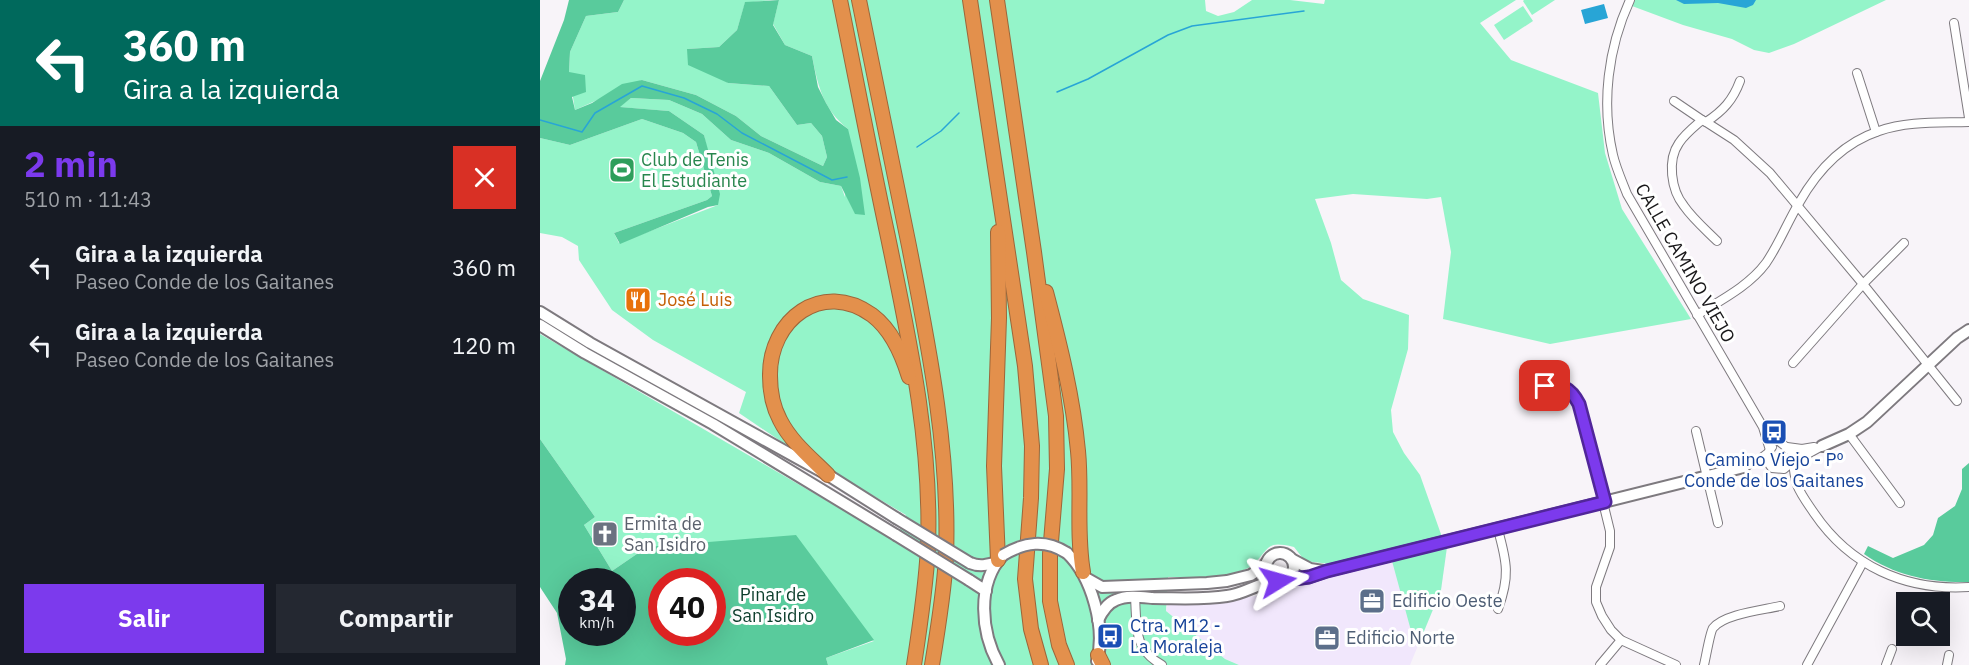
<!DOCTYPE html>
<html lang="es">
<head>
<meta charset="utf-8">
<style>
	:root { --surface:#171b24; --page:#242831; --text:#f1f3f6; --muted:#9ea1a6; --accent:#7c3aed }
	body { margin:0; font-family:"IBM Plex Sans",sans-serif; background:var(--page); color:var(--text); height:100vh; display:flex; flex-direction:column; font-size:22px; white-space:nowrap }
	* { box-sizing:border-box; margin:0 }
	p { font-size:20px; color:var(--muted) }
	.icon { flex:none; width:33px; height:33px; fill:none; stroke:currentColor; stroke-width:2; stroke-linecap:round; stroke-linejoin:round }
	.map { position:relative; flex:1; overflow:hidden }
	.drawer { display:flex; flex-direction:column; background:var(--surface); width:540px }
	.drawer>* { flex:none }
	.top-card { background:#00695c; color:#fff; overflow:hidden }
	.tools { position:absolute; left:1356px; top:592px; display:grid; gap:12px }
	.tools a { display:grid; place-items:center; width:54px; height:54px; border-radius:0px; background:var(--surface); box-shadow:0 6px 24px #0002; font-size:30px }
	.speed { position:absolute; left:18px; top:568px; display:flex; gap:12px; font-size:30px; font-weight:700; text-align:center }
	.speed>* { display:grid; place-content:center; width:78px; height:78px; border-radius:50%; background:var(--surface); box-shadow:0 6px 24px #0002; line-height:1 }
	.speed small { font-size:15px; font-weight:400 }
	.speed .limit { border:9px solid #d22; background:#fff; color:#111 }
	.pin { position:absolute; display:grid; place-items:center; width:51px; height:51px; color:#fff; margin:-26px; border-radius:12px; box-shadow:0 3px 9px #0006 }
	.me { position:absolute; width:66px; margin:-33px; rotate:82deg; stroke-linejoin:round; filter:drop-shadow(0 0 4px #0008) }
	.turn { display:flex; align-items:center; gap:21px; height:126px; padding:0 24px; font-size:27px }
	.turn .icon { width:78px; height:78px; stroke-width:2.5 }
	.turn b { display:block; font-size:42px; line-height:51px }
	.round { display:grid; place-items:center; flex:none; width:63px; height:63px; border-radius:0px; background:var(--page) }
	.summary { display:flex; align-items:center; justify-content:space-between; height:102px; padding:0 24px }
	h1 { font-size:36px; font-weight:800; line-height:45px; color:var(--accent) }
	.button { display:flex; gap:12px; margin-top:auto; padding:12px 24px }
	.button a { flex:1; height:69px; border-radius:0px; background:var(--accent); color:#fff; font-size:24px; font-weight:800; line-height:69px; text-align:center }
	.button a+a { background:var(--page); color:var(--text) }
	ul { padding:0; list-style:none }
	li { display:flex; align-items:center; gap:18px; height:78px; padding:0 24px }
	li div { flex:1 }
	li b { display:block; font-size:22px }
	li em { font-style:normal }
	main { display:flex; flex:1; min-height:0 }
	.map>svg:first-child { display:block }
</style>
</head>
<body>
<main>
<section class="drawer">
<div class="top-card">
<div class="turn"><svg class="icon" aria-label="left" viewBox="0 0 24 24"><path d="M17 20v-9H6M10 6l-5 5 5 5"/></svg><div><b>360 m</b>Gira a la izquierda</div></div>
</div>
<div class="summary"><div><h1>2 min</h1><p>510 m · 11:43</p></div><a class="round" style="background:#d93025;color:#fff"><svg class="icon" aria-label="close" viewBox="0 0 24 24"><path d="M6 6l12 12M18 6L6 18"/></svg></a></div>
<ul>
<li><svg class="icon" aria-label="left" viewBox="0 0 24 24"><path d="M17 20v-9H6M10 6l-5 5 5 5"/></svg><div><b>Gira a la izquierda</b><p>Paseo Conde de los Gaitanes</p></div><em>360 m</em></li>
<li><svg class="icon" aria-label="left" viewBox="0 0 24 24"><path d="M17 20v-9H6M10 6l-5 5 5 5"/></svg><div><b>Gira a la izquierda</b><p>Paseo Conde de los Gaitanes</p></div><em>120 m</em></li>
</ul>
<div class="button"><a>Salir</a><a>Compartir</a></div>
</section>
<div class="map">
<svg width="1429" height="665" viewBox="0 0 1429 665">
	<rect width="100%" height="100%" fill="#f8f4f9"/>
	<path fill="#f1e7fc" d="M 907,547 L 901,590 L 870,665 L 699,665 L 685,659 L 626,611 L 628,603 L 670,603 L 733,593 L 759,584 Z"/>
	<g fill="#94f4c9">
		<path d="M 84,0 L 230,0 L 205,3 L 197,30 L 179,47 L 147,49 L 188,83 L 229,86 L 257,125 L 271,123 L 282,136 L 287,157 L 283,166 L 221,136 L 196,116 L 156,95 L 102,80 L 35,110 L 29,72 L 30,52 L 46,16 L 78,12 Z"/>
		<path d="M 239,0 L 665,0 L 666,11 L 678,16 L 694,12 L 712,0 L 750,0 L 784,4 L 785,0 L 976,0 L 940,23 L 971,60 L 1058,93 L 1065,153 L 1082,209 L 1151,319 L 1010,344 L 903,319 L 911,252 L 901,197 L 887,199 L 813,194 L 775,199 L 791,243 L 801,280 L 823,299 L 869,315 L 868,349 L 851,410 L 853,432 L 864,453 L 880,475 L 902,537 L 790,564 L 765,561 L 754,547 C 727,541 731,546 715,563 C 710,569 698,572 690,574 C 671,579 648,577 628,577 L 626,611 L 685,659 L 699,665 L 288,665 L 286,658 L 334,641 L 107,547 L 72,571 L 44,525 L 55,517 L 0,439 L 0,334 L 356,541 L 366,515 L 239,440 L 199,413 L 206,392 L 113,340 L 72,310 L 39,260 L 38,246 L 22,237 L 0,233 L 0,138 L 30,145 L 102,119 L 143,133 L 156,142 L 172,196 L 167,200 L 74,233 L 79,243 L 178,205 L 164,135 L 129,111 L 79,107 L 91,98 L 129,100 L 162,114 L 191,140 L 229,153 L 280,182 L 301,186 L 305,197 L 308,129 C 283,109 278,86 272,56 L 245,45 L 233,24 Z"/>
		<path d="M 984,0 L 1015,0 L 992,15 L 983,1 Z"/>
		<path d="M 1095,0 L 1346,0 L 1254,44 L 1229,53 L 1214,50 L 1192,39 L 1143,25 L 1092,6 Z"/>
		<path d="M 983,6 L 993,21 L 964,40 L 954,25 Z"/>
		<path d="M 907,547 L 901,590 L 880,641 L 873,638 L 852,561 Z"/>
	</g>
	<g fill="#59cb9c" fill-rule="evenodd">
		<path d="M 29,0 L 84,0 L 78,12 L 46,16 L 30,52 L 29,72 L 45,75 L 46,92 L 32,97 L 35,110 L 52,103 L 82,84 L 102,80 L 156,95 L 196,116 L 221,136 L 283,166 L 287,157 L 282,136 L 271,123 L 257,125 L 229,86 L 188,83 L 148,65 L 147,49 L 179,47 L 197,30 L 205,2 L 239,0 L 233,25 L 245,45 L 272,56 L 278,87 L 286,103 L 296,120 L 308,129 L 320,178 L 325,215 L 315,214 L 301,186 L 280,182 L 229,153 L 191,140 L 162,114 L 129,100 L 91,98 L 80,107 L 129,111 L 164,135 L 180,194 L 178,205 L 168,207 L 80,244 L 74,233 L 167,200 L 172,196 L 156,142 L 143,133 L 102,119 L 30,145 L 0,138 L 0,81 L 24,20 Z"/>
		<path d="M 0,439 L 55,517 L 44,525 L 72,571 L 107,547 L 256,535 L 334,640 L 286,658 L 288,665 L 25,665 L 26,659 L 17,613 L 0,587 ZM 32,582 L 82,582 L 82,633 L 32,633 ZM 122,582 L 172,582 L 172,633 L 122,633 Z"/>
		<path d="M 1429,463 L 1429,582 C 1392,583 1355,576 1324,554 L 1328,546 L 1353,558 L 1384,545 L 1393,535 L 1398,518 L 1415,506 L 1422,489 L 1422,469 Z"/>
	</g>
	<g fill="#28a5d6">
		<path d="M 1136,0 L 1216,0 L 1213,5 L 1206,8 L 1178,3 L 1144,4 Z"/>
		<path d="M 1064,4 L 1068,18 L 1045,24 L 1041,10 Z"/>
	</g>
	<g fill="none" stroke-linecap="round" stroke-linejoin="round">
		<g stroke="#28a5d6" stroke-width="1.5">
			<path d="M 517,92 L 548,79 L 628,35 L 652,26 L 764,11"/>
			<path d="M 0,120 L 42,132 L 55,113 L 102,86 L 144,98 L 177,114 L 202,133 L 292,180 L 307,177"/>
			<path d="M 377,147 L 401,131 L 419,113"/>
		</g>
		<defs>
			<g id="street">
				<path d="M 1090,0 C 1068,48 1061,103 1073,155 C 1076,168 1082,181 1087,194 L 1223,427 L 1230,450"/>
				<path d="M 1414,23 L 1429,118"/>
				<path d="M 1317,73 L 1336,132"/>
				<path d="M 1134,101 L 1162,120"/>
				<path d="M 1166,122 L 1194,140 L 1230,173 L 1323,284 L 1417,401"/>
				<path d="M 1177,241 C 1166,230 1153,219 1144,206 C 1131,190 1127,160 1139,143 C 1145,134 1154,127 1162,120 L 1166,122 C 1183,111 1193,100 1200,81"/>
				<path d="M 1157,315 C 1181,300 1209,286 1226,263 C 1239,244 1247,223 1259,203 C 1277,171 1303,143 1339,131 C 1367,121 1399,123 1429,122"/>
				<path d="M 1253,363 L 1323,284 L 1364,243"/>
				<path d="M 991,388 C 1013,384 1028,381 1039,404 L 1070,531 L 1070,547 L 1056,587 L 1056,602 L 1062,616 L 1071,630 L 1081,640 L 1136,665"/>
				<path d="M 1226,430 C 1234,439 1246,445 1252,453 C 1253,463 1254,475 1257,485 C 1261,495 1268,504 1274,513 C 1310,566 1365,591 1429,587"/>
				<path d="M 1156,431 L 1178,523"/>
				<path d="M 1309,434 L 1360,503"/>
				<path d="M 1232,447 C 1226,454 1226,461 1232,468 L 1244,469 L 1251,463 L 1253,459"/>
				<path d="M 1247,447 L 1262,449 L 1274,447"/>
				<path d="M 1251,463 L 1282,446"/>
				<path d="M 1204,467 L 1220,459 L 1228,453"/>
				<path d="M 595,597 C 597,627 593,649 622,665"/>
				<path d="M 958,609 C 970,577 967,562 958,530"/>
				<path d="M 1060,665 L 1081,640"/>
				<path d="M 1164,665 C 1166,657 1170,632 1173,628 C 1184,614 1223,610 1240,606"/>
				<path d="M 1267,665 L 1323,562"/>
				<path d="M 1346,665 L 1352,649"/>
				<path d="M 1407,665 L 1409,655"/>
			</g>
			<g id="secondary">
				<path d="M 0,312 L 50,343 L 288,475 L 356,518"/>
				<path d="M 0,325 L 45,353 L 173,424 L 356,535"/>
				<path d="M 1282,446 L 1309,434 L 1327,422 L 1417,338 L 1429,330"/>
				<circle cx="740" cy="567" r="14"/>
				<path d="M 527,553 C 552,577 566,628 557,661"/>
				<path d="M 753,560 L 770,569 L 783,571"/>
				<path d="M 430,563 C 440,567 447,565 457,562"/>
				<path d="M 546,578 L 562,587 L 667,583 L 687,581 L 711,575 L 725,565"/>
				<path d="M 429,580 L 446,591"/>
				<path d="M 745,581 L 769,577 L 787,571 L 1204,467"/>
				<path d="M 558,620 C 562,612 567,603 576,600 C 587,595 601,597 613,598 C 637,598 662,600 687,596 C 704,594 718,583 735,581"/>
				<path d="M 459,665 C 441,633 436,584 463,555"/>
			</g>
			<g id="highway">
				<path d="M 300,0 C 316,79 331,158 348,237 C 369,339 392,442 388,547 C 386,587 380,626 374,665"/>
				<path d="M 319,0 C 335,82 352,164 369,246 C 389,348 410,451 406,557 C 404,593 398,629 392,665"/>
				<path d="M 430,0 L 485,366 L 492,446 L 491,498 L 485,579 L 491,629 L 501,665"/>
				<path d="M 457,0 L 494,252 L 516,416 L 517,469 L 510,554 L 510,601 L 519,645 L 527,665"/>
				<path d="M 506,292 C 520,345 533,397 538,451 C 542,491 536,532 543,572"/>
				<path d="M 288,475 C 271,458 251,442 240,420 C 233,407 230,391 230,376 C 229,320 282,279 332,315 C 352,330 362,354 369,377"/>
				<path d="M 458,560 L 454,466 L 459,318 L 458,232"/>
				<path d="M 558,655 L 563,665"/>
			</g>
		</defs>
		<use href="#street" stroke="#7e7a7f" stroke-width="10"/>
		<use href="#secondary" stroke="#7e7a7f" stroke-width="14"/>
		<use href="#highway" stroke="#9c663a" stroke-width="16"/>
		<use href="#street" stroke="#fff" stroke-width="8"/>
		<use href="#secondary" stroke="#fff" stroke-width="10"/>
		<use href="#highway" stroke="#e3904c" stroke-width="14"/>
		<defs>
			<g id="secondary-bridge">
				<path d="M 356,518 L 430,563"/>
				<path d="M 356,535 L 429,580"/>
				<path d="M 463,555 C 485,542 505,539 527,553"/>
			</g>
		</defs>
		<use href="#secondary-bridge" stroke="#7e7a7f" stroke-width="14" stroke-linecap="butt"/>
		<use href="#secondary-bridge" stroke="#fff" stroke-width="10"/>
	</g>
	<g fill="none" stroke-linecap="round" stroke-linejoin="round">
		<defs>
			<path id="route" d="M 738,581 L 769,577 L 787,571 L 1065,502 L 1039,404 C 1030,387 1023,385 1005,386"/>
		</defs>
		<use href="#route" stroke="#51269a" stroke-width="15"/>
		<use href="#route" stroke="#7c3aed" stroke-width="10"/>
	</g>
	<defs>
		<symbol id="stadium-square" viewBox="-11 -11 22 22"><rect x="-9" y="-9" width="18" height="18" rx="4" fill="#2e9e5b" stroke="#fff"/><path d="M0-5a6.5 5 0 1 0 0 10a6.5 5 0 1 0 0-10ZM-3.5-1.8h7v3.6h-7Z" fill="#fff"/></symbol>
		<symbol id="restaurant-square" viewBox="-11 -11 22 22"><rect x="-9" y="-9" width="18" height="18" rx="4" fill="#e8710a" stroke="#fff"/><path d="M-5-6h1v4h1v-4h1v4h1v-4h1v5L-1.5 .5V6h-2V.5L-5-1ZM5-6V6H3V1.5H1.5Q1.5-4 5-6Z" fill="#fff"/></symbol>
		<symbol id="bus-square" viewBox="-11 -11 22 22"><rect x="-9" y="-9" width="18" height="18" rx="4" fill="#1a4fb4" stroke="#fff"/><path d="M-5-6H5V4H4V6H2V4H-2V6H-4V4H-5ZM-3.5-4V0h7V-4ZM-3.5 1.2v1.5H-2V1.2ZM2 1.2v1.5H3.5V1.2Z" fill="#fff"/></symbol>
		<symbol id="church-square" viewBox="-11 -11 22 22"><rect x="-9" y="-9" width="18" height="18" rx="4" fill="#6b7280" stroke="#fff"/><path d="M-1.2-6h2.4v3.5h3.3v2.4h-3.3V6h-2.4V-.1h-3.3v-2.4h3.3Z" fill="#fff"/></symbol>
		<symbol id="office-square" viewBox="-11 -11 22 22"><rect x="-9" y="-9" width="18" height="18" rx="4" fill="#5c6f8a" stroke="#fff"/><path d="M-6-3h4V-5.5h4V-3h4V5H-6ZM-1-4.5V-3h2v-1.5ZM-6 0V1H6V0Z" fill="#fff"/></symbol>
	</defs>
	<g fill-rule="evenodd">
		<use href="#stadium-square" x="67" y="155" width="30" height="30"/>
		<use href="#restaurant-square" x="83" y="285" width="30" height="30"/>
		<use href="#bus-square" x="1219" y="417" width="30" height="30"/>
		<use href="#church-square" x="50" y="519" width="30" height="30"/>
		<use href="#office-square" x="817" y="586" width="30" height="30"/>
		<use href="#bus-square" x="555" y="621" width="30" height="30"/>
		<use href="#office-square" x="772" y="623" width="30" height="30"/>
	</g>
	<g text-anchor="middle" stroke-width="6" stroke-linejoin="round" paint-order="stroke">
		<g font-size="18" fill="#27864d" stroke="#fff" text-anchor="start">
			<text x="101" y="166">Club de Tenis<tspan x="101" dy="21">El Estudiante</tspan></text>
		</g>
		<g font-size="18" fill="#19181a" stroke="#fff">
			<text transform="translate(1145 263) rotate(60)" y="6">CALLE CAMINO VIEJO</text>
		</g>
		<g font-size="18" fill="#c56008" stroke="#fff" text-anchor="start">
			<text x="118" y="306">José Luis</text>
		</g>
		<g font-size="18" fill="#164399" stroke="#fff">
			<text x="1234" y="466">Camino Viejo - Pº<tspan x="1234" dy="21">Conde de los Gaitanes</tspan></text>
			<text x="590" y="632" text-anchor="start">Ctra. M12 -<tspan x="590" dy="21">La Moraleja</tspan></text>
		</g>
		<g font-size="18" fill="#5b616d" stroke="#fff" text-anchor="start">
			<text x="84" y="530">Ermita de<tspan x="84" dy="21">San Isidro</tspan></text>
		</g>
		<g font-size="18" fill="#0b3d2b" stroke="#fff">
			<text x="233" y="601">Pinar de<tspan x="233" dy="21">San Isidro</tspan></text>
		</g>
		<g font-size="18" fill="#4e5e75" stroke="#fff" text-anchor="start">
			<text x="852" y="607">Edificio Oeste</text>
			<text x="806" y="644">Edificio Norte</text>
		</g>
	</g>
</svg>
<div class="tools">
<a><svg class="icon" aria-label="search" viewBox="0 0 24 24"><circle cx="10" cy="10" r="6"/><path d="M15 15l6 6"/></svg></a>
</div>
<div class="speed"><div>34<small>km/h</small></div><div class="limit">40</div></div>
<div class="pin" style="left:1005px;top:386px;background:#d93025"><svg class="icon" aria-label="arrive" viewBox="0 0 24 24"><path d="M6 21V4h12l-3 4 3 4H6"/></svg></div>
<svg class="me" style="left:738px;top:581px" viewBox="-20 -20 40 40"><path d="M0-17L14 15 0 8-14 15z" fill="#7c3aed" stroke="#fff" stroke-width="4"/></svg>
</div>
</main>
</body>
</html>
